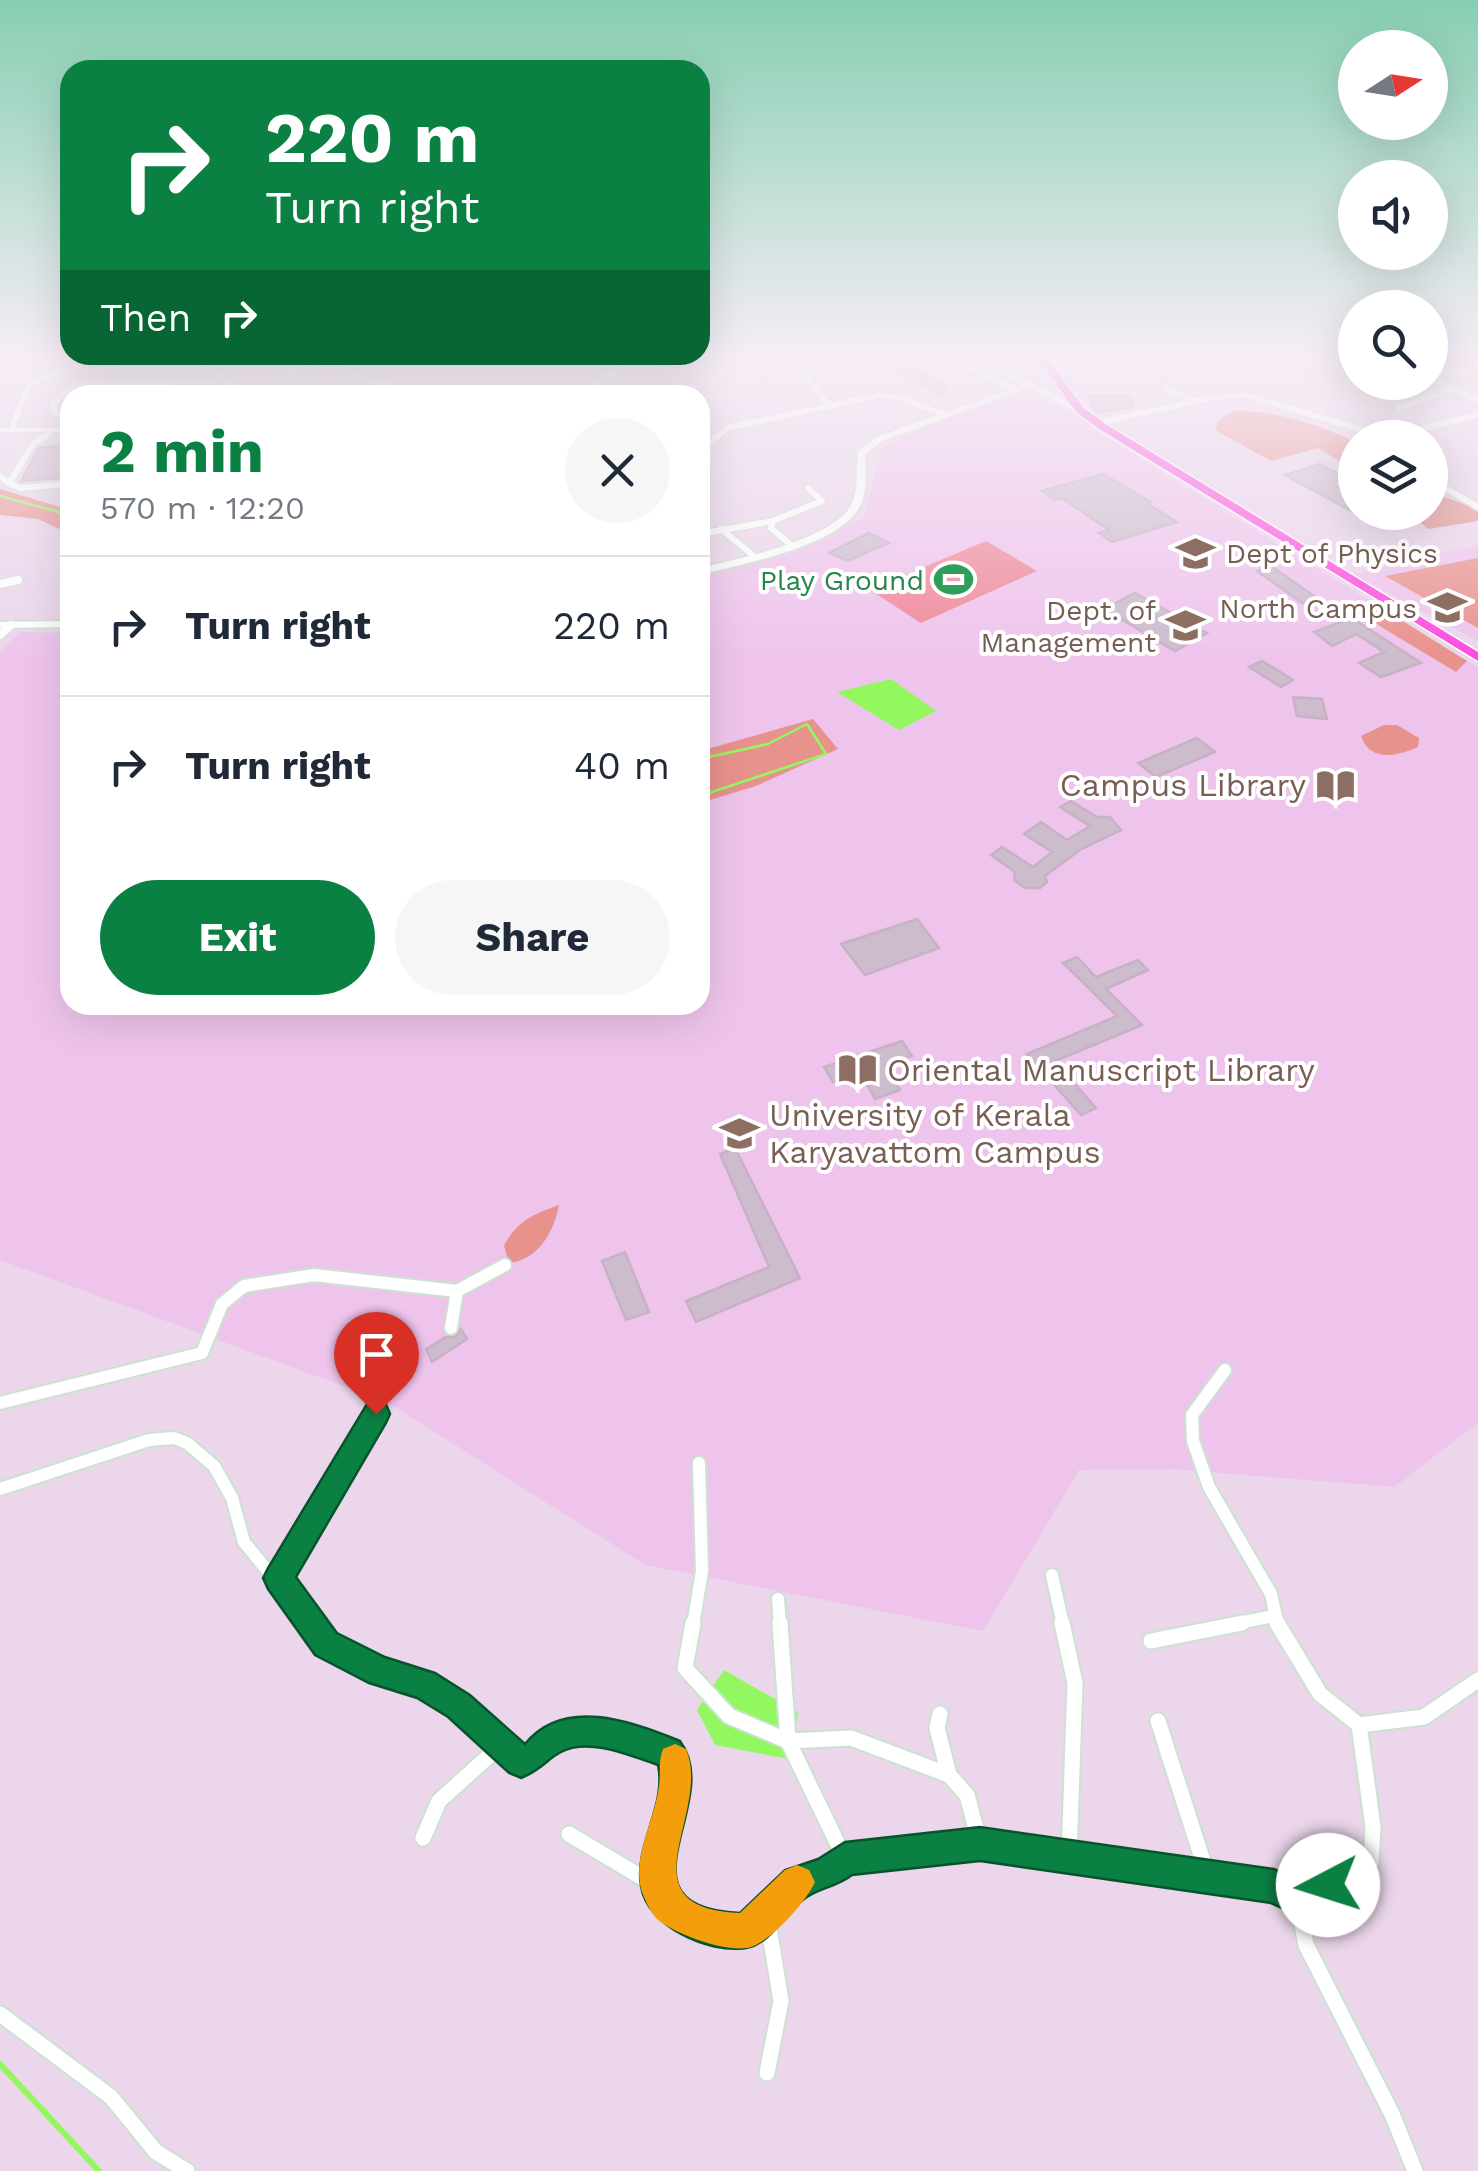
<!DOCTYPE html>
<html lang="en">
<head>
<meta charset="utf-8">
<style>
	:root { --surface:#fff; --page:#f6f6f7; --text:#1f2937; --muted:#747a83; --line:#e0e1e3; --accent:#0b8043 }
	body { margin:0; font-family:"Work Sans",sans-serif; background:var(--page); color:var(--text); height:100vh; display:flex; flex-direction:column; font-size:38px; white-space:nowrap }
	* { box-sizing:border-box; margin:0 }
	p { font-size:32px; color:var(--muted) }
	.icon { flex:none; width:55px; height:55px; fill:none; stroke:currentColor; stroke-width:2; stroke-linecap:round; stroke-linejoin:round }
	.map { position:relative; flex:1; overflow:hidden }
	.sheet { position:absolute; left:60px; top:385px; width:650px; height:630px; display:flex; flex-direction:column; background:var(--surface); border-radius:30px; box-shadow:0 10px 40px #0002 }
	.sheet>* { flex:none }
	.hud { position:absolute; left:60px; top:60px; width:650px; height:305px; border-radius:30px; box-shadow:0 10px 40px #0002; background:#0b8043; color:#fff; overflow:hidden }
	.needle { width:65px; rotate:78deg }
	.controls { position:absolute; left:1338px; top:30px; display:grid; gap:20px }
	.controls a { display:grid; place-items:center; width:110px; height:110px; border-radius:50%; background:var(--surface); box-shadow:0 10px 40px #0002; font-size:50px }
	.pin { position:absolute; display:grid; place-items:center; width:85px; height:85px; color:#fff; margin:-102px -42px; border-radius:50% 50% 50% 0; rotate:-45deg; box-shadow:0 0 10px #0007 }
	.pin .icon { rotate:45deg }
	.me { position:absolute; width:110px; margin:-55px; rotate:265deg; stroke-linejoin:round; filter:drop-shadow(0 0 8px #0008) }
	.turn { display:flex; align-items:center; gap:35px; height:210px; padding:0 40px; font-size:45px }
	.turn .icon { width:130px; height:130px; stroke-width:2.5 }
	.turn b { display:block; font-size:70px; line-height:85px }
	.then { display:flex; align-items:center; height:95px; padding:0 40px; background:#0003; gap:20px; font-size:38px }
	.round { display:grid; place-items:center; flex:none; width:105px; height:105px; border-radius:52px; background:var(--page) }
	.summary { display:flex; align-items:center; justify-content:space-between; height:170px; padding:0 40px }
	h1 { font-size:60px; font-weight:700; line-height:75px; color:var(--accent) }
	.action { display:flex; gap:20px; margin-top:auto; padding:20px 40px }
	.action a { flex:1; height:115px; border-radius:60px; background:var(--accent); color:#fff; font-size:40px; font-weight:700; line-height:115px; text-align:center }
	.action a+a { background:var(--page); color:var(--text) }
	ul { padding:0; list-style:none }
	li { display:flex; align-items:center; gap:30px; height:140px; padding:0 40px; border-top:2px solid var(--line) }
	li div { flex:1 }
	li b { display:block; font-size:38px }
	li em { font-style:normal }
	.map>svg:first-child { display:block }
</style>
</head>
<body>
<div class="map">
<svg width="1478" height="2171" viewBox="0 0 1478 2171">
	<rect width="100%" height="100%" fill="#ebd6eb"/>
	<g fill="#efc4ec">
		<path d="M 1023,391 L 1068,410 L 1102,435 L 1478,668 L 1478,1423 L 1394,1487 L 1172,1469 L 1079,1470 L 983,1631 L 645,1565 L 387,1402 L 0,1260 L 0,653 L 20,632 L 70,633 L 70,1005 L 700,1005 L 700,577 L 798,550 L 863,518 L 882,449 L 906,435 Z"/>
		<path d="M 1478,545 L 1478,641 L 1353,574 Z"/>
	</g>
	<g fill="#e8928d">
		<path d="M 1233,411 C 1276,411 1317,423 1355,442 L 1355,471 L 1318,448 L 1271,461 L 1215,430 L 1218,421 Z"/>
		<path d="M 0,489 L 70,510 L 70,534 L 38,519 L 0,515 Z"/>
		<path d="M 1430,492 L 1478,509 L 1478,521 L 1428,529 L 1410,513 L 1430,512 Z"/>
		<path d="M 1478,558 L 1478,628 L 1385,576 Z"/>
		<path d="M 1377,605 L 1467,661 L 1456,672 L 1358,613 Z"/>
		<path d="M 813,719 L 838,749 L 756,786 L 700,803 L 700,751 Z"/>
		<path d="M 1384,725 L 1397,725 L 1419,738 L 1418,747 C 1398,756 1370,763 1361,736 Z"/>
		<path d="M 559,1205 C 554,1232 538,1260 509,1263 L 504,1246 C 516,1221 534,1214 559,1205 Z"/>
	</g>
	<path fill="#f0889a" d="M 986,541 L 1037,571 L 921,623 L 870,590 Z"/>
	<g fill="#93f85f">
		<path d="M 891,679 L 936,711 L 899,730 L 837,692 Z"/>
		<path d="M 724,1670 L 798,1712 L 789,1759 L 715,1745 L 697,1710 Z"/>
	</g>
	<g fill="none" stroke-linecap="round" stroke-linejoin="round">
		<g stroke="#93f85f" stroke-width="2.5">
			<path d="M 0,496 L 70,515"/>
			<path d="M 700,759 L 768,744 L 807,724 L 826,754 L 700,796"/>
		</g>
		<path stroke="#93f85f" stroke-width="6" d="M 0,2064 L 99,2171"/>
	</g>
	<g fill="#ccbccc" stroke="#c6b1c5" stroke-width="2.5">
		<path d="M 906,363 L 946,388 L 942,395 L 892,366 Z"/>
		<path d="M 1088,395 L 1129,395 L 1133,408 L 1096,412 Z"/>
		<path d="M 70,444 L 70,477 L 21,481 L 39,448 Z"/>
		<path d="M 1320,464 L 1346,478 L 1332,483 L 1355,496 L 1355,513 L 1285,475 Z"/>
		<path d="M 1103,474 L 1151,502 L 1148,504 L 1177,522 L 1112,542 L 1099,533 L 1109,530 L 1062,498 L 1055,500 L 1042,491 Z"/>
		<path d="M 869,533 L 889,543 L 848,561 L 829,553 Z"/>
		<path d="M 1271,566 L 1317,598 L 1302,603 L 1257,571 Z"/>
		<path d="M 1135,593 L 1207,633 L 1175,651 L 1104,609 Z"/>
		<path d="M 1352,618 L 1421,663 L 1381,677 L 1359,663 L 1384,652 L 1356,634 L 1332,646 L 1314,632 Z"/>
		<path d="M 1262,661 L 1282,673 L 1293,680 L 1281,687 L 1249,667 Z"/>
		<path d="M 1293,697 L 1322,699 L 1327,719 L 1297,716 Z"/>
		<path d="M 1197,738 L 1215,752 L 1156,777 L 1138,763 Z"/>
		<path d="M 1071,801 L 1097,817 L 1110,817 L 1121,830 L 1080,850 L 1045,876 L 1047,882 L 1040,888 L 1025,888 L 1014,880 L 1015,872 L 991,855 L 1002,847 L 1033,867 L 1052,852 L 1024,834 L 1041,822 L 1067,840 L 1090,826 L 1060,807 Z"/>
		<path d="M 917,919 L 939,948 L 865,975 L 841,944 Z"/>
		<path d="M 1077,957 L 1096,977 L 1138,960 L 1148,970 L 1106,989 L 1142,1025 L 1055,1061 L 1096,1108 L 1081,1115 L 1027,1054 L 1117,1016 L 1063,963 Z"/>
		<path d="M 902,1041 L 912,1056 L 885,1065 L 900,1090 L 875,1099 L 861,1074 L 833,1082 L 824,1067 Z"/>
		<path d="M 735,1148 L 800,1278 L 696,1322 L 686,1301 L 769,1267 L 720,1154 Z"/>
		<path d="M 625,1252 L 649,1312 L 626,1320 L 602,1261 Z"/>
		<path d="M 461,1329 L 467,1339 L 432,1362 L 426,1349 L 446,1337 L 455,1337 Z"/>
	</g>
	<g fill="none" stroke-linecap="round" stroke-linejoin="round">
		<defs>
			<g id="minor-far3">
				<path d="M 1288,354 L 1303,368"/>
				<path d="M 192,355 L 246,395"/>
				<path d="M 528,355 L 541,356"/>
				<path d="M 603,355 L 619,359"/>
				<path d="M 1430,356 L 1440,354"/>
				<path d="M 746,359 L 791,356 L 830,407"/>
				<path d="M 966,366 L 1016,389"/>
				<path d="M 267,369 L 292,372 L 341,366 L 359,378 L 386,383 L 379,395"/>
				<path d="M 1431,376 L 1478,368"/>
				<path d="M 1430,377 L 1478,400"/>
				<path d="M 1348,380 L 1355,379"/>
				<path d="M 1166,388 L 1194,401"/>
				<path d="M 600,395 L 591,384 L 623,368 L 615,355"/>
				<path d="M 1399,408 L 1452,389"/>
				<path d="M 56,414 L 53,404 L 74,385 L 226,380"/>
				<path d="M 1098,423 L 1209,398 L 1246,395 L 1389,438"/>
				<path d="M 1421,429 L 1478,415"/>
				<path d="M 11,430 L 29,384 L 104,355"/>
				<path d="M 700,451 L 727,428 L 880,395 L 902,398 L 942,414"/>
				<path d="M 1430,473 L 1435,482 L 1478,507"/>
				<path d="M 0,476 L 9,483 L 34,443 L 49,434"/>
				<path d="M 9,483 L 20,488 L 70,484"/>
				<path d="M 721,529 L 754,556"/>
				<path d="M 700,534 L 773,521"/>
				<path d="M 791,545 L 771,528 L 773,521 L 822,501 L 808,488"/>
			</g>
			<g id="minor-far2">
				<path d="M 0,584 L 18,580"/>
				<path d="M 0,635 L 11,625"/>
			</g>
			<g id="minor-far1">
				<path d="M 451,1328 L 457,1291"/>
				<path d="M 1225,1370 L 1192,1415 L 1193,1441 L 1209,1487 L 1271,1594 L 1278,1625"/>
				<path d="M 0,1403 L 202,1353 L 222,1304 L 244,1286 L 314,1275 L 457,1291 L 505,1265"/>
				<path d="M 0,1489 L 149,1440 L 174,1438 L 187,1443 L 214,1466 L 232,1498 L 244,1542 L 312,1625"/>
				<path d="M 1052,1575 L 1063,1625"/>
				<path d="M 278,1578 L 376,1414"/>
				<path d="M 778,1599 L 780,1625"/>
				<path d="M 693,1625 L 702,1571 L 699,1463"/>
				<path d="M 1229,1625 L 1274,1616"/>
			</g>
			<g id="minor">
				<path d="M 310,1623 C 342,1665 380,1665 424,1684 C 461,1700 491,1735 521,1762 C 537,1758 539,1745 551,1738 C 583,1719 638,1738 668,1752 L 678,1768 C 669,1864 612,1909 746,1931 L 797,1882 L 827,1874 L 845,1859 L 980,1844 L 1069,1858"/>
				<path d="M 693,1623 L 685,1668 L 729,1716 L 788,1741 L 851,1738 L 949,1775 L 967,1795 L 980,1844"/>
				<path d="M 780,1623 L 788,1741 L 845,1859"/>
				<path d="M 1062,1623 L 1075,1683 L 1069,1858 L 1273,1886 L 1297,1898 L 1306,1945 L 1392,2114 L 1415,2171"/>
				<path d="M 1277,1623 L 1320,1694 L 1359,1725 L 1424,1717 L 1478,1680"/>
				<path d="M 1151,1641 L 1242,1623"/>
				<path d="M 940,1714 L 937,1728 L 949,1775"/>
				<path d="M 1158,1721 L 1208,1877"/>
				<path d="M 569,1834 L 658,1887"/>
				<path d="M 423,1838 L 439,1801 L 501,1745"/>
				<path d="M 1297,1898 L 1360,1873 L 1371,1862 L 1373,1827 L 1359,1725"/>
				<path d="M 767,1916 L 781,2001 L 767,2073"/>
				<path d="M 0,2014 L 111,2097 L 156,2152 L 187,2171"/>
			</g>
			<g id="tertiary">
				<path d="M 41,354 L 51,354 L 0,378 L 0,373 Z"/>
				<rect x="0" y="428" width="70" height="4"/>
			</g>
			<g id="secondary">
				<path d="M 1011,354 L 1019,354 L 1009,369 L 1012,373 L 1083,408 L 1083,412 L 1077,412 L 1029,388 L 882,441 L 865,454 C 866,472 868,492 859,508 C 838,546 740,565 700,574 L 700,568 C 736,559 833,540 851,505 C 860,489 855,468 858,451 L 876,437 L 1022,385 L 1006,377 L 1001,369 Z"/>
				<path d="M 70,621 L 70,627 L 0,628 L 0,622 Z"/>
			</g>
			<path id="primary" d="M 1034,354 L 1044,354 L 1084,408 L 1107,425 L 1478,652 L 1478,661 L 1099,429 L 1076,412 Z"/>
		</defs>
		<use href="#minor-far3" stroke="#cce2d0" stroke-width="9"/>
		<use href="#minor-far2" stroke="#cce2d0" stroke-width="10"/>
		<use href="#minor-far1" stroke="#cce2d0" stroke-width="16"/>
		<use href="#minor" stroke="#cce2d0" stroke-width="19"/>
		<use href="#tertiary" stroke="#cce2d0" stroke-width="4"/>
		<use href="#secondary" stroke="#cce2d0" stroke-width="4"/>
		<use href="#primary" stroke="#fff" stroke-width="3"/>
		<use href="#minor-far3" stroke="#fff" stroke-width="6"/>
		<use href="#minor-far2" stroke="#fff" stroke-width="8"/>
		<use href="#minor-far1" stroke="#fff" stroke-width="12"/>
		<use href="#minor" stroke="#fff" stroke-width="15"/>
		<use href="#tertiary" fill="#fff" fill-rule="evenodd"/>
		<use href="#secondary" fill="#fff" fill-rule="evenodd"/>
		<use href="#primary" fill="#fc4bdf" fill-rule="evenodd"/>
	</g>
	<linearGradient id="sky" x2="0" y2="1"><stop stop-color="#86cfb1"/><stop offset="0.54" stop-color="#f6edf6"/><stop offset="1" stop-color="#f6edf6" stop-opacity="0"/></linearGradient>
	<rect width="1478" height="658" fill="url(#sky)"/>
	<path fill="#0b8043" stroke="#07532c" stroke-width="2.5" d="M 376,1401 L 386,1404 L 390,1414 L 386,1423 L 296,1577 L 337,1633 L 385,1657 L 435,1673 L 470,1695 L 525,1744 C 563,1696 632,1721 680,1741 C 726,1801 609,1907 740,1913 L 785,1870 L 818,1859 L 845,1842 L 980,1827 L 1274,1869 L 1298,1880 L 1328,1868 L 1341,1873 L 1346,1885 L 1341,1897 L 1297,1915 L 1271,1903 L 980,1861 L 852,1875 C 837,1887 818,1888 804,1899 C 786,1913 769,1945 746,1948 C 708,1954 647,1926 641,1886 C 634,1845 667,1805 658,1765 C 631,1756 589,1737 561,1752 C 547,1759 543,1769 521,1778 L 509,1773 L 448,1717 L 417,1698 L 369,1683 L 315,1655 L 268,1589 L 263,1578 L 268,1568 L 367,1404 Z"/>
	<path fill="#f59e0b" d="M 675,1744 L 686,1749 C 713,1812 619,1908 740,1913 L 785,1870 L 797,1865 L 809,1870 L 815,1882 C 806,1902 772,1940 751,1947 C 729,1954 674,1934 657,1919 C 651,1913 645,1900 642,1892 C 631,1858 655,1820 659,1786 C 661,1773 658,1762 663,1749 Z"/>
	<defs>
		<symbol id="university-bare" viewBox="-9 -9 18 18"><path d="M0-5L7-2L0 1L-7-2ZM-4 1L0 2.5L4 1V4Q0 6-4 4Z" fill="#8d6e63" stroke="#fff" stroke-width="2.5" paint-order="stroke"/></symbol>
		<symbol id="stadium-bare" viewBox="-9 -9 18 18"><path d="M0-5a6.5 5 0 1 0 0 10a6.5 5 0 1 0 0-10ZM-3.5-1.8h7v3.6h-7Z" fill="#2e9e5b" stroke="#fff" stroke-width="2.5" paint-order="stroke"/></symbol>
		<symbol id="library-bare" viewBox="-9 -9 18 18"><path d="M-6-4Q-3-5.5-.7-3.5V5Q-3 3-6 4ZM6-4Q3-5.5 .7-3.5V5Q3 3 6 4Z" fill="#8d6e63" stroke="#fff" stroke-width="2.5" paint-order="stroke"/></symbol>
	</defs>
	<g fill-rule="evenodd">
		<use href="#university-bare" x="1168" y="526" width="55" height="55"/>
		<use href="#stadium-bare" x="926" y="552" width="55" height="55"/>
		<use href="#university-bare" x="1420" y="580" width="55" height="55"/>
		<use href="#university-bare" x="1158" y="598" width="55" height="55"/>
		<use href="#library-bare" x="1308" y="758" width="55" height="55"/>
		<use href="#library-bare" x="830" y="1042" width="55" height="55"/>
		<use href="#university-bare" x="712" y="1106" width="55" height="55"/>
	</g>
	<g text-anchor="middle" stroke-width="8" stroke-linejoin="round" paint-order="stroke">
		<g font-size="28" fill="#785e54" stroke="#fff" text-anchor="end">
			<text x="1226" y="563" text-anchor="start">Dept of Physics</text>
			<text x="1417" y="618">North Campus</text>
			<text x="1156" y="620">Dept. of<tspan x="1156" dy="32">Management</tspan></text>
		</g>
		<g font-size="28" fill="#27864d" stroke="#fff" text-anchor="end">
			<text x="924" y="590">Play Ground</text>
		</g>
		<g font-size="32" fill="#785e54" stroke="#fff" text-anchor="start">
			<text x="1306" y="796" text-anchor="end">Campus Library</text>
			<text x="887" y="1081">Oriental Manuscript Library</text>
			<text x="769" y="1126">University of Kerala<tspan x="769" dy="37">Karyavattom Campus</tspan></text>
		</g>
	</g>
</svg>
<div class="controls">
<a><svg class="needle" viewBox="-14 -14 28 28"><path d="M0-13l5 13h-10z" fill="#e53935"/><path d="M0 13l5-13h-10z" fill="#747a83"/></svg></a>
<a><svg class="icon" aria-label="sound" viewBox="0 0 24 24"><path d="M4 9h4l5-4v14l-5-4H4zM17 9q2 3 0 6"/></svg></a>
<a><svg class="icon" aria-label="search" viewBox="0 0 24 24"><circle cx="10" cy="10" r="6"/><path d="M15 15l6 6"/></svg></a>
<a><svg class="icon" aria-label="layers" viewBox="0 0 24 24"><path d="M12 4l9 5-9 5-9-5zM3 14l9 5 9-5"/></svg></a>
</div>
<div class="pin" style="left:376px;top:1414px;background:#d93025"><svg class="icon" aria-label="arrive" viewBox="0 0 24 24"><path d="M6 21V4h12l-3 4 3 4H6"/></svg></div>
<svg class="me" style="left:1328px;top:1885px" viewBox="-20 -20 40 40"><circle r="19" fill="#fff"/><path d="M0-13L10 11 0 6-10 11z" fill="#0b8043"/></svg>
<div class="hud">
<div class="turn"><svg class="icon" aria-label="right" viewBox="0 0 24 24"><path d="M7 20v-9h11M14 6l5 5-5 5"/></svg><div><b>220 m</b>Turn right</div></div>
<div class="then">Then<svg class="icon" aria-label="right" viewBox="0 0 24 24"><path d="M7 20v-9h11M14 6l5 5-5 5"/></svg></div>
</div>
<section class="sheet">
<div class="summary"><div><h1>2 min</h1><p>570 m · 12:20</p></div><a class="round"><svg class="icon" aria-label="close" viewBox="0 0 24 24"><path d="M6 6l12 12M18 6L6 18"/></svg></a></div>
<ul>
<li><svg class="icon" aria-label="right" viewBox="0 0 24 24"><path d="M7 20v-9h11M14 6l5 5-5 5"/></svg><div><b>Turn right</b></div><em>220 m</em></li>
<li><svg class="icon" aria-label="right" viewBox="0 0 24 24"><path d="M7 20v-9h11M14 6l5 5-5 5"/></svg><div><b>Turn right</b></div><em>40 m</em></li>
</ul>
<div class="action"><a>Exit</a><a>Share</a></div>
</section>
</div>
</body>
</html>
